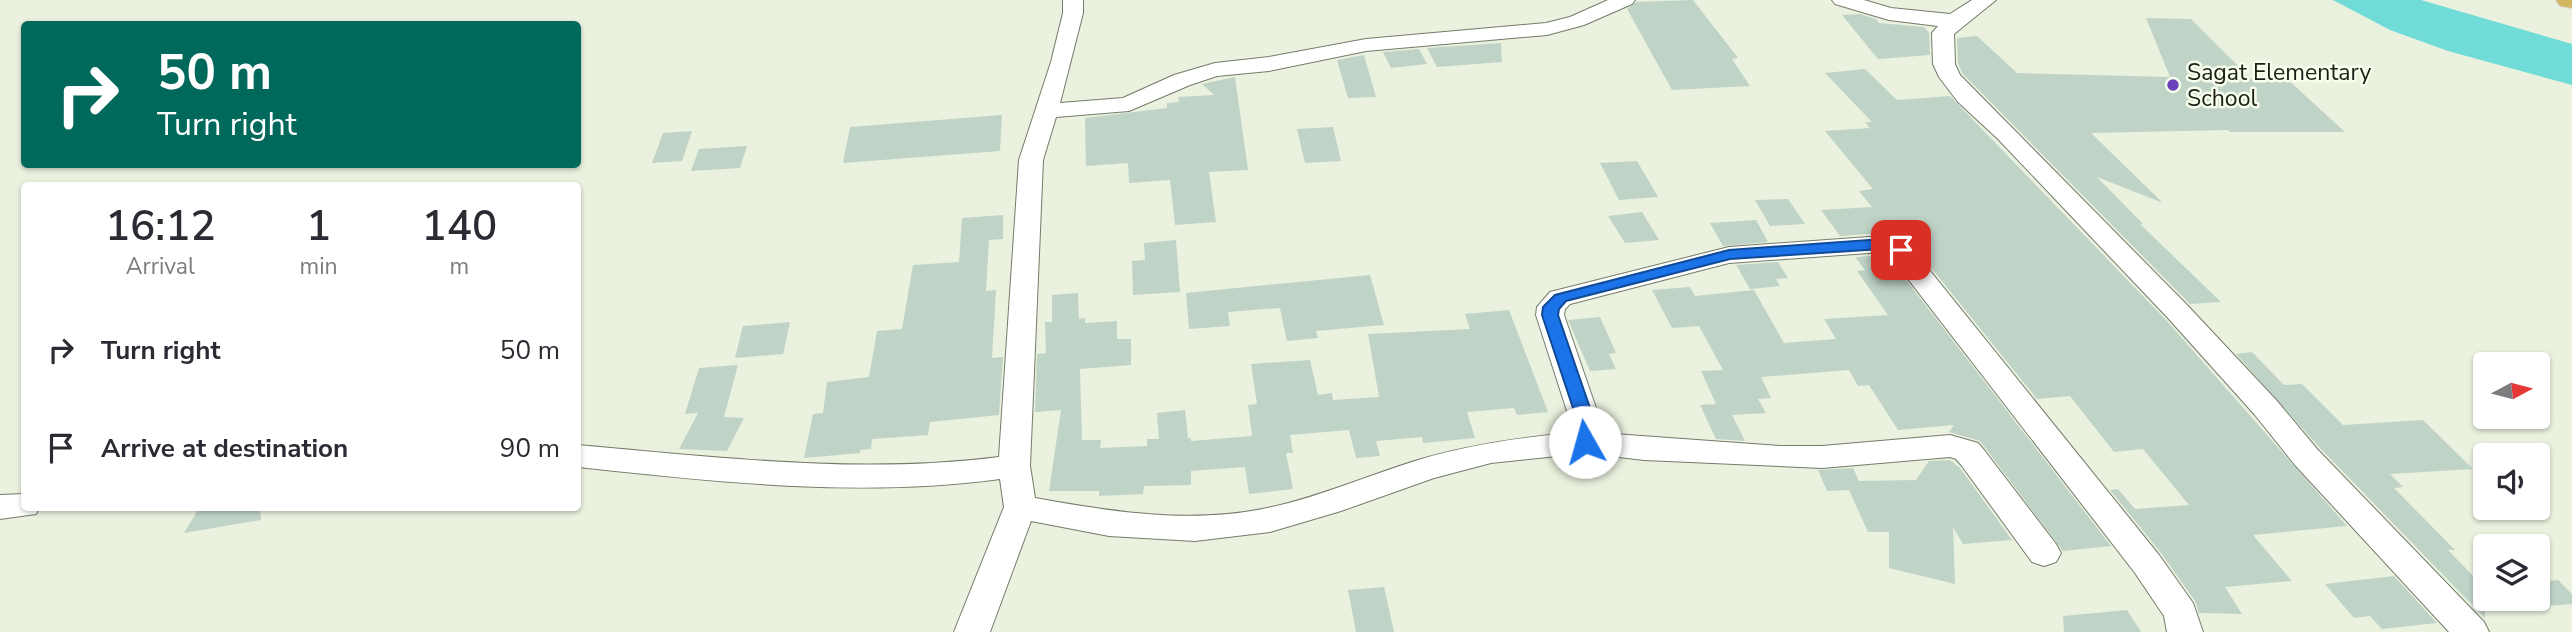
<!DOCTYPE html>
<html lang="en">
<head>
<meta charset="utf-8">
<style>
	:root { --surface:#fff; --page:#f2f2f3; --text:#2b2b33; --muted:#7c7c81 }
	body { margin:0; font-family:"Nunito Sans",sans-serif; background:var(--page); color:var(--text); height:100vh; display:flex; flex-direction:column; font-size:26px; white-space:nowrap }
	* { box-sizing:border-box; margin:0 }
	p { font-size:23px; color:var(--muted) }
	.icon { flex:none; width:38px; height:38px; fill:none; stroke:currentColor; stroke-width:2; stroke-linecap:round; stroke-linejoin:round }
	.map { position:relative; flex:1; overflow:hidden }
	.side { position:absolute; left:21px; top:182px; width:560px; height:329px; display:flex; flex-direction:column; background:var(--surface); border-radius:7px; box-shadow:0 2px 5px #0004 }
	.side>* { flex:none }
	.guide { position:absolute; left:21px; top:21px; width:560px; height:147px; border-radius:7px; box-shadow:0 2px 5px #0004; background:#00695c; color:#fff; overflow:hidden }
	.needle { width:46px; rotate:83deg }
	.fabs { position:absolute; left:2473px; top:352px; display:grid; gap:14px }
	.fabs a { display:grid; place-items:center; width:77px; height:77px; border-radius:7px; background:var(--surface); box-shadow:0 2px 5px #0004; font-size:35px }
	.pin { position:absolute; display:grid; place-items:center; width:60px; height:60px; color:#fff; margin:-30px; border-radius:14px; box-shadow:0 4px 10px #0006 }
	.me { position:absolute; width:77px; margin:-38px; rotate:353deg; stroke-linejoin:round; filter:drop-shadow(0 0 5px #0008) }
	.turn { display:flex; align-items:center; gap:24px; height:147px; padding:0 21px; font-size:32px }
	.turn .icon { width:91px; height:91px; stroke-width:2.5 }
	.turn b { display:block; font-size:49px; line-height:60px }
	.eta { display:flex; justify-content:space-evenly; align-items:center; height:119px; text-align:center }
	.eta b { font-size:42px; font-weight:600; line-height:49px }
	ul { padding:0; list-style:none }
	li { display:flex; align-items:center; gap:21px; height:98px; padding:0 21px }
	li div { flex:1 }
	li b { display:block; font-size:26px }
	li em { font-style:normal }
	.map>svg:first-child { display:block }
</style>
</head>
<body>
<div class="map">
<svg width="2572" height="632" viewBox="0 0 2572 632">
	<rect width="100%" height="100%" fill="#eaf1de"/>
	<path fill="#71dbd8" d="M 2333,0 L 2421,0 L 2572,44 L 2572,85 L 2448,51 L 2390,30 Z"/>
	<g fill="#c0d3c7">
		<path d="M 1693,0 L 1738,58 L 1732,59 L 1750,86 L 1672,90 L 1627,9 L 1636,2 Z"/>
		<path d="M 1860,14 L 1876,19 L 1879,23 L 1924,27 L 1929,33 L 1930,55 L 1878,59 L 1842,15 Z"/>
		<path d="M 2146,18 L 2191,19 L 2251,79 L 2285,77 L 2345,132 L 2230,132 L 2228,130 L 2091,133 L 2163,203 L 2097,177 L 2143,224 L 2140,224 L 2221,302 L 2190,304 L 1962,73 L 1958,63 L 1957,38 L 1977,36 L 2017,73 L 2170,77 Z"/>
		<path d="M 1501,43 L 1502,62 L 1437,67 L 1427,48 Z"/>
		<path d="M 1419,49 L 1427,64 L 1391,68 L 1383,52 Z"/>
		<path d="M 1364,55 L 1376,97 L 1348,98 L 1337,60 Z"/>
		<path d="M 1865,69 L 1897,100 L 1950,96 L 2166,320 L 2347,526 L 2253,535 L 2292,581 L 2225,587 L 2242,614 L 2199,613 L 2195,601 L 2161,553 L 2110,490 L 2118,489 L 2135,509 L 2189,505 L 2143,449 L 2114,452 L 2070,396 L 2037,399 L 1908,239 L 1883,233 L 1840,236 L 1821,210 L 1872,207 L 1859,191 L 1873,189 L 1825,131 L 1870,128 L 1865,122 L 1872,122 L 1825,73 Z"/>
		<path d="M 1235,77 L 1248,170 L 1209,172 L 1216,222 L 1175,225 L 1170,180 L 1129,183 L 1128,163 L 1086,166 L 1085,118 L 1167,108 L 1167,103 L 1179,102 L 1178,97 L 1214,95 L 1202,84 Z"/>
		<path d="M 1002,115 L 1000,151 L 843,163 L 850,127 Z"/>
		<path d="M 1333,127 L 1341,161 L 1305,163 L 1297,129 Z"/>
		<path d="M 692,131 L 682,161 L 652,163 L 663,133 Z"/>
		<path d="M 747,146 L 740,168 L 691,171 L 699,149 Z"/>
		<path d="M 1637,161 L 1658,197 L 1619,200 L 1600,163 Z"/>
		<path d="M 1788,199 L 1805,224 L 1770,226 L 1755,200 Z"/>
		<path d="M 1642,212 L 1659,240 L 1625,243 L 1608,216 Z"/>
		<path d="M 1003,215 L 1003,239 L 989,240 L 986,291 L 996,290 L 992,358 L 1003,357 L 999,415 L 930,422 L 928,435 L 872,439 L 871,449 L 860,450 L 860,453 L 804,458 L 813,414 L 823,413 L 827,382 L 869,377 L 877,331 L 902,329 L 913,265 L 959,262 L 962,218 Z"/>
		<path d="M 1756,220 L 1768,242 L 1723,246 L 1710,223 Z"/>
		<path d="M 1176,240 L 1180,292 L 1133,295 L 1132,261 L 1145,260 L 1144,243 Z"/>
		<path d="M 1887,255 L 2111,546 L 2063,551 L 1980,441 L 1949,432 L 1954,425 L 1898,430 L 1869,385 L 1858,386 L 1849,370 L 1761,377 L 1771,398 L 1758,399 L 1766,413 L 1732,415 L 1745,441 L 1716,439 L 1700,405 L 1716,404 L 1701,371 L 1723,370 L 1699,326 L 1672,328 L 1652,290 L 1690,287 L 1695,296 L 1754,290 L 1784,343 L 1836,339 L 1824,319 L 1888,315 L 1857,271 L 1865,270 L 1855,257 Z"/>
		<path d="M 1778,262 L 1788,278 L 1776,279 L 1780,286 L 1750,289 L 1736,265 Z"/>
		<path d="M 1370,275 L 1384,325 L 1316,331 L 1318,338 L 1287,341 L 1280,308 L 1228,312 L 1230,326 L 1189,329 L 1186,293 Z"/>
		<path d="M 1078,293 L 1079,319 L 1085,318 L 1085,323 L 1117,321 L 1117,339 L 1131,339 L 1131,365 L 1080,369 L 1082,440 L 1101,440 L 1100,448 L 1147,446 L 1147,439 L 1159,439 L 1157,413 L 1185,410 L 1188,438 L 1191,438 L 1191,441 L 1252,436 L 1248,405 L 1257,404 L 1251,364 L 1310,360 L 1318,395 L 1332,393 L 1333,400 L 1379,397 L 1368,334 L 1470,329 L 1465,314 L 1509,310 L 1548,412 L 1517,415 L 1514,408 L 1467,412 L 1475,438 L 1423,443 L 1422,437 L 1376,441 L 1380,456 L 1356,458 L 1349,430 L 1290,435 L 1293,453 L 1286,453 L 1293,489 L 1249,494 L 1245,467 L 1191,471 L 1191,485 L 1144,486 L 1143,494 L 1099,496 L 1099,491 L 1049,491 L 1061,410 L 1035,412 L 1037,354 L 1046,353 L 1045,322 L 1052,322 L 1052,295 Z"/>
		<path d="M 1600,317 L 1616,353 L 1609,354 L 1616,369 L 1590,371 L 1568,320 Z"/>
		<path d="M 790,322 L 783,354 L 735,358 L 743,326 Z"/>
		<path d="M 2252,352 L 2284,385 L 2302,384 L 2343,425 L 2423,420 L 2473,469 L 2390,474 L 2403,487 L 2394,488 L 2455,550 L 2448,550 L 2485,588 L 2485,618 L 2319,447 L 2236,354 Z"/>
		<path d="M 738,365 L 724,417 L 744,418 L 727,451 L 679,449 L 698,413 L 685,414 L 699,368 Z"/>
		<path d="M 1950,460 L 1960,468 L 2012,540 L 1963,544 L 1953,527 L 1955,584 L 1889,568 L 1889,532 L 1868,532 L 1849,490 L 1827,491 L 1818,470 L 1853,468 L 1859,481 L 1916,480 L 1929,461 Z"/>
		<path d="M 199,508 L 260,508 L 261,520 L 184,533 Z"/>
		<path d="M 2394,576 L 2437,623 L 2382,629 L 2370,616 L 2354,618 L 2325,584 Z"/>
		<path d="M 2558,580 L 2572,594 L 2572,604 L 2547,606 L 2538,597 L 2538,582 Z"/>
		<path d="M 1384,587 L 1394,632 L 1356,632 L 1348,590 Z"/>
		<path d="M 2127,610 L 2141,632 L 2064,632 L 2063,616 Z"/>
	</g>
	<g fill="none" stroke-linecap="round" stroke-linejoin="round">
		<defs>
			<g id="minor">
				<path d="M 1063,0 L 1083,0 L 1083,13 L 1060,103 L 1123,98 L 1174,75 L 1215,63 L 1269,57 L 1366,39 L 1546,23 L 1570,17 L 1608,0 L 1635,0 L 1632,4 L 1584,25 L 1547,35 L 1366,51 L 1269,71 L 1217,76 L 1190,85 L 1129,111 L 1056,117 L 1043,160 L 1030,466 L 1035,498 C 1113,512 1193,525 1272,507 C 1322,496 1369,475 1418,460 C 1468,445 1517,438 1569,433 L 1567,411 L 1536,315 L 1537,307 L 1550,292 L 1729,247 L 1883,236 L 1906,241 L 2159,555 L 2193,603 L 2203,632 L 2167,632 L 2164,616 L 2135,573 L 1888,253 L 1883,252 L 1729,263 L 1570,304 L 1565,309 L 1564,315 L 1597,411 L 1600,433 L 1781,446 L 1822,446 L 1950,435 L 1978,443 L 1984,450 L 2056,544 L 2061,553 L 2056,562 L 2044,566 L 2032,562 L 1962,466 L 1956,459 L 1950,457 L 1822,468 L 1644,460 L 1585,453 L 1491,463 L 1434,478 L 1341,511 L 1270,532 L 1195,541 L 1109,536 L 1031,521 L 990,632 L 954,632 L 1004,507 L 1000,479 C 860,498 717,482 578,467 L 578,445 C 718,457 858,475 999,457 L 1019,160 L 1051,62 L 1063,13 Z"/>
				<path d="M 1832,0 L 1864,0 L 1891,8 L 1950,14 L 1972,0 L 1996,0 L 1954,34 L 1955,64 L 1960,75 L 2188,306 L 2277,401 L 2317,449 L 2484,622 L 2489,632 L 2449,632 L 2295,465 L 2255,415 L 2168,318 L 1998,139 L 1958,102 L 1939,77 L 1933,64 L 1932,33 L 1938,26 L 1889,20 L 1835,4 Z"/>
				<path d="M 24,494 L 24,508 L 39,508 L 36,514 L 0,519 L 0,495 Z"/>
			</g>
			<path id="trunk" d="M 2556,0 L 2572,0 L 2572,8 L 2560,6 Z"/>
		</defs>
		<use href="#minor" stroke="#747b6a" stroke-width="2"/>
		<use href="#trunk" stroke="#d6d6d5" stroke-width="2"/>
		<use href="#minor" fill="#fff" fill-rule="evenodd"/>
		<use href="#trunk" fill="#d3b662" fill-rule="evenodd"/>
	</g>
	<path fill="#1a73e8" stroke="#114b97" stroke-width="2" d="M 1883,239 L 1908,250 L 1901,255 L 1881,249 L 1730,259 L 1566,301 L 1559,309 L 1558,315 L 1591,411 L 1594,442 L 1591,447 L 1579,447 L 1574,411 L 1542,315 L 1543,307 L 1555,295 L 1729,250 Z"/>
	<circle fill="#6c40b8" stroke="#f7feeb" stroke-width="2.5" cx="2173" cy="85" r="7"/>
	<g text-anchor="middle" stroke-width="5" stroke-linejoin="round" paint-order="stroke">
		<g font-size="23" fill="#1b1d16" stroke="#f7feeb" text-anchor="start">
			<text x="2187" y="80">Sagat Elementary<tspan x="2187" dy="26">School</tspan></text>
		</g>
	</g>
</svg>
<div class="fabs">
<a><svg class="needle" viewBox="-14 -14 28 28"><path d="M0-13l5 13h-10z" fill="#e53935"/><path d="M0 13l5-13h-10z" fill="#7c7c81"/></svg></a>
<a><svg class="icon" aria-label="sound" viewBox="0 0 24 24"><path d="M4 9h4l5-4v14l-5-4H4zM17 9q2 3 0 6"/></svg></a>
<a><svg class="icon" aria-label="layers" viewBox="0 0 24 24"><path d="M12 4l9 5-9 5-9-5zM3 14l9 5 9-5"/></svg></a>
</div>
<div class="pin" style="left:1901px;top:250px;background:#d93025"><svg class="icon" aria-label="arrive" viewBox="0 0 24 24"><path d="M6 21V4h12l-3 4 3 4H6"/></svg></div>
<svg class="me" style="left:1585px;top:442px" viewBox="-20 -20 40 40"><circle r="19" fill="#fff"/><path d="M0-13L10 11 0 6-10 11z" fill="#1a73e8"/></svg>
<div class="guide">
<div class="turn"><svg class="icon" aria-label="right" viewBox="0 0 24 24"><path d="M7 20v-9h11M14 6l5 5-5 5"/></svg><div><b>50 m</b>Turn right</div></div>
</div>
<section class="side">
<div class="eta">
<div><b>16:12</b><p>Arrival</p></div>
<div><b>1</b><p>min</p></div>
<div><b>140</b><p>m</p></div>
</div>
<ul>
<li><svg class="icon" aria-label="right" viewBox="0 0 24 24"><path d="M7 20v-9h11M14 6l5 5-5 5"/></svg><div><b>Turn right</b></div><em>50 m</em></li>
<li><svg class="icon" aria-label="arrive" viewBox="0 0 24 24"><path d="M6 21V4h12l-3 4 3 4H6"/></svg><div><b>Arrive at destination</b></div><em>90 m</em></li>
</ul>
</section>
</div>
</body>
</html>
